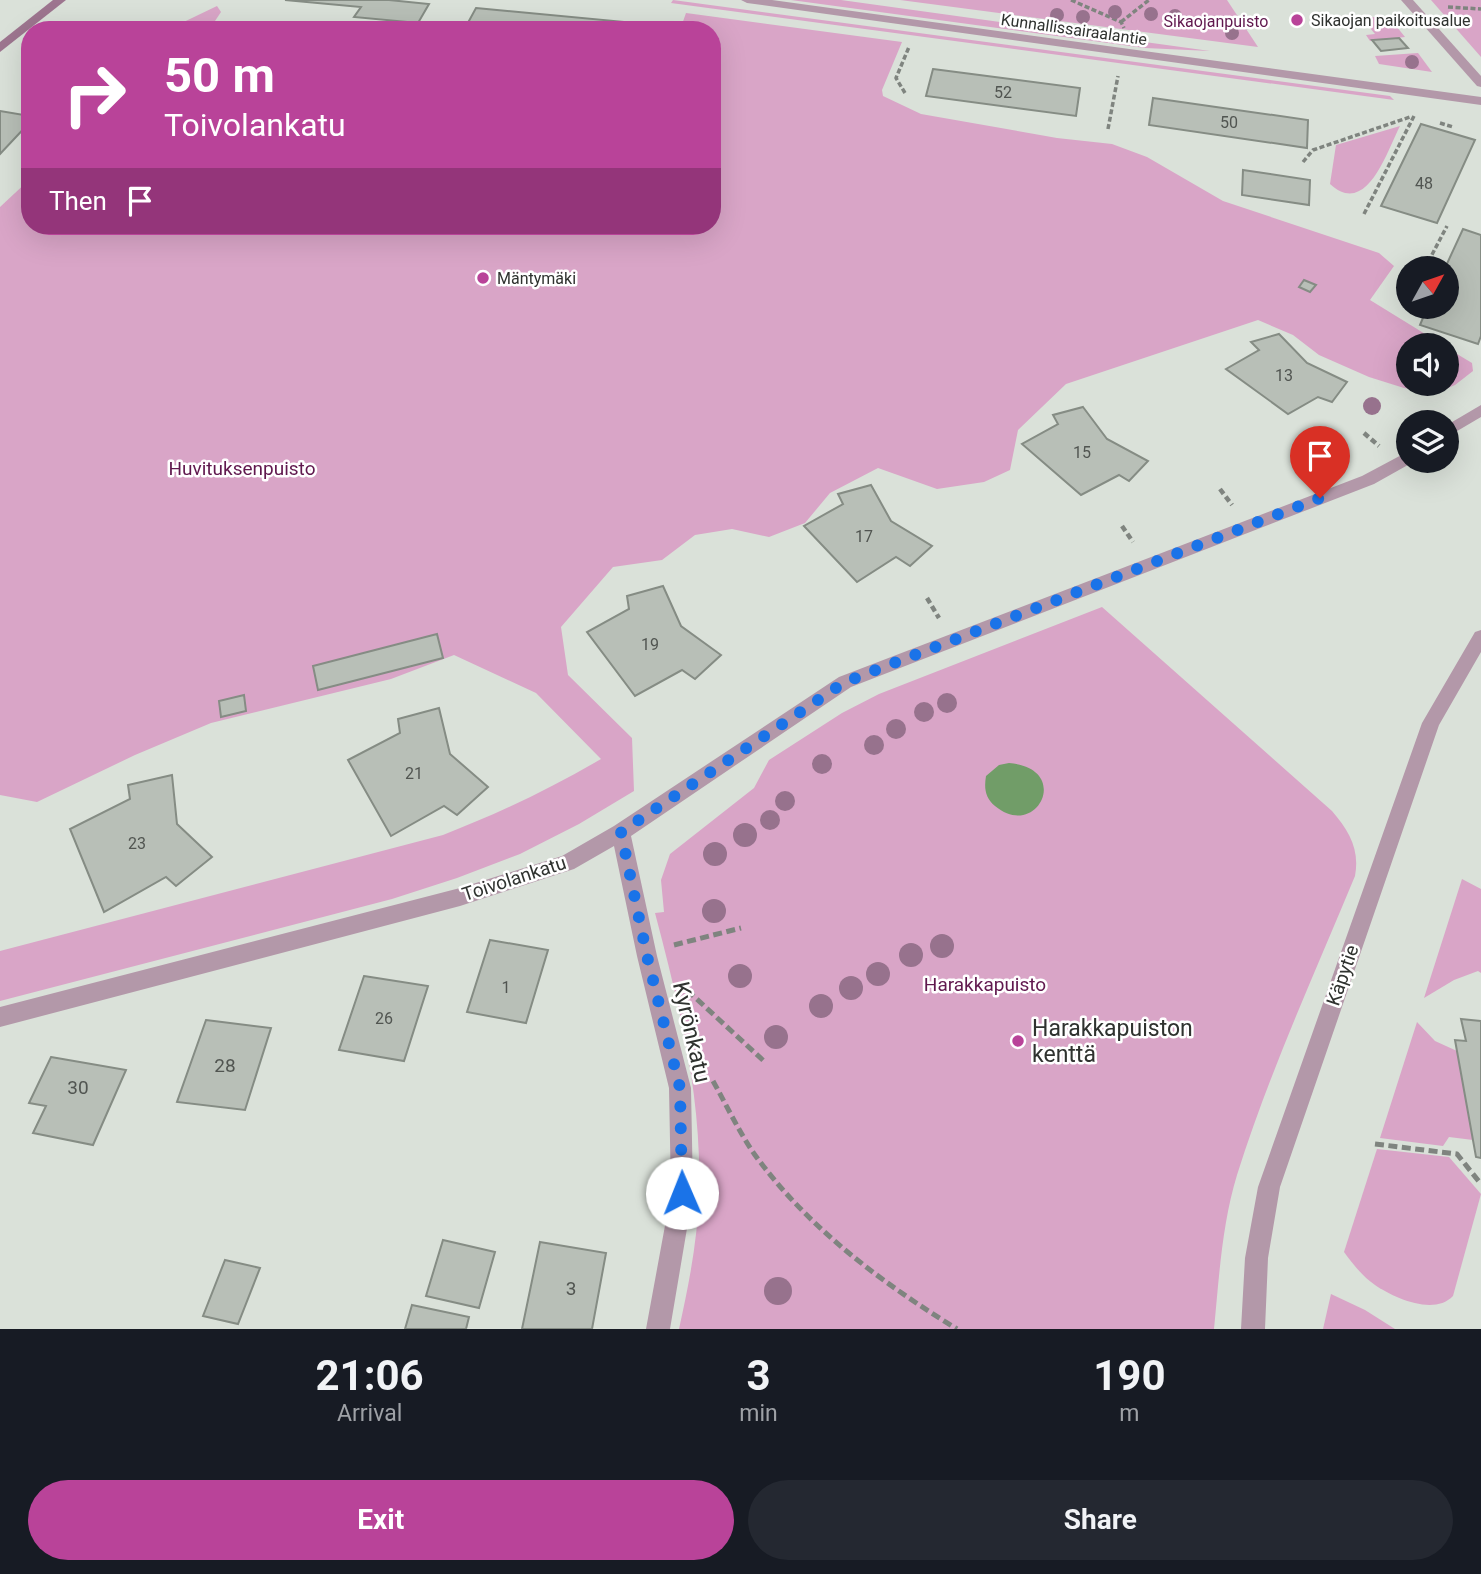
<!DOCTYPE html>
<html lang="en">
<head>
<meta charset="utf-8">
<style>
	:root { --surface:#171b24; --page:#242831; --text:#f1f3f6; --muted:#9ea1a6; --accent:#b94399 }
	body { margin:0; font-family:Roboto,sans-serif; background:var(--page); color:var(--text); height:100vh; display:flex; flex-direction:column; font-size:26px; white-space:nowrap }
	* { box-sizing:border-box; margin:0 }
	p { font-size:23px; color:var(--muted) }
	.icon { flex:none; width:38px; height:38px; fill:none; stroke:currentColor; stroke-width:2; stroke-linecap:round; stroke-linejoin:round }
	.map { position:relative; height:1329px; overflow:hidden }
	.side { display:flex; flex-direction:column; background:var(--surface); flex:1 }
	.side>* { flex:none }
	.guide { position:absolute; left:21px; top:21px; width:700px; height:214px; border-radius:28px; box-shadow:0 7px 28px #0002; background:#b94399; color:#fff; overflow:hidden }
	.needle { width:46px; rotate:50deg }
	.fabs { position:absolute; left:1396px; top:256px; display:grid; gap:14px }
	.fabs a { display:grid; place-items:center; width:63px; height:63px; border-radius:50%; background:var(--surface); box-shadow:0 7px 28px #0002; font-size:35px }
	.pin { position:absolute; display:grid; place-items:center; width:60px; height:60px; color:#fff; margin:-72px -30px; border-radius:50% 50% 50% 0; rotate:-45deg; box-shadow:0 0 7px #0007 }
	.pin .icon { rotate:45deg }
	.me { position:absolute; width:77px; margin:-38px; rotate:359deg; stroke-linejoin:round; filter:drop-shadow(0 0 5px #0008) }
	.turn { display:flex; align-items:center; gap:24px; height:147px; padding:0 28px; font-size:32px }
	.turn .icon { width:91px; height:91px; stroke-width:2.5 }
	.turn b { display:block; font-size:49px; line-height:60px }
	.then { display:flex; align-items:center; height:66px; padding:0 28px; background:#0003; gap:14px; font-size:26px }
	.eta { display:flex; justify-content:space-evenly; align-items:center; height:119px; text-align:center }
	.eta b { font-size:42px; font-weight:700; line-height:49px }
	.primary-button { display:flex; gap:14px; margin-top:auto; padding:14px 28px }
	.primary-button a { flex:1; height:80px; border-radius:42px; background:var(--accent); color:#fff; font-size:28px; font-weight:700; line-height:80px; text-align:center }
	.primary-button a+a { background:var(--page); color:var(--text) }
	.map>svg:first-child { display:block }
</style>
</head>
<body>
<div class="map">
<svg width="1481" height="1329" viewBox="0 0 1481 1329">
	<rect width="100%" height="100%" fill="#dae1d9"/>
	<g fill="#d9a5c7">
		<path d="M 673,0 L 1390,96 L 1394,100 L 671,3 Z"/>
		<path d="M 791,0 L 841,0 L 1210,51 L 1145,48 Z"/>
		<path d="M 900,0 L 1227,0 L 1258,47 Z"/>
		<path d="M 1431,0 L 1481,0 L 1481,57 Z"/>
		<path d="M 217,6 L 221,12 L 209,30 L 167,30 Z"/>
		<path d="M 686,13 L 902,42 L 882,90 L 883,96 L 921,114 L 1057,138 L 1112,144 L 1147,157 L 1223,201 L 1379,253 L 1394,266 L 1370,300 L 1443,345 L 1409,345 L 1409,383 L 1447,383 L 1447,348 L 1472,363 L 1473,371 L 1455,385 L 1436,393 L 1404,388 L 1369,377 L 1319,355 L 1293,335 L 1258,320 L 1066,384 L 1018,430 L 1010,470 L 984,482 L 937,489 L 878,468 L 830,493 L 805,523 L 769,537 L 732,529 L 695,535 L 662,560 L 613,567 L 561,627 L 568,675 L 632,738 L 634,791 L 579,824 L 520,854 L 457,878 L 392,899 L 0,1001 L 0,951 L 443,835 C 499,813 550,789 601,759 L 536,693 L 454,655 L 391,679 L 211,723 L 135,755 L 37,802 L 0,795 L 0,207 L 30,179 L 30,226 L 712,226 L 712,30 L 680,30 Z"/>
		<path d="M 1388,16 L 1405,37 L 1370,41 L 1366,35 L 1375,34 L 1362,18 Z"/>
		<path d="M 1418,53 L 1432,72 L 1379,64 L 1375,56 Z"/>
		<path d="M 1400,126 C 1387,151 1367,218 1330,184 L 1336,145 Z"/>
		<path d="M 1102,607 L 1332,811 C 1349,831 1360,849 1355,876 C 1314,975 1269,1073 1237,1175 C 1222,1224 1219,1278 1214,1329 L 679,1329 C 689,1284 698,1238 699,1192 C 702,1097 679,1004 655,913 L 664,912 L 661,880 L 670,854 L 754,788 L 769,760 L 842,713 L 879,694 Z"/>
		<path d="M 1462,879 L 1481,889 L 1481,973 L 1478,971 L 1454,980 L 1424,998 Z"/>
		<path d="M 1417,1022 L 1435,1041 L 1457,1051 L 1473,1140 L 1449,1137 L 1443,1146 L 1380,1138 Z"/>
		<path d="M 1377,1149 L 1449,1157 L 1481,1194 L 1453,1296 C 1434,1316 1394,1298 1375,1285 C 1362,1276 1353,1264 1344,1252 Z"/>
		<path d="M 1331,1294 L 1365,1310 L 1395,1329 L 1323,1329 Z"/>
	</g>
	<path fill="#719d68" d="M 1009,763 C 1073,768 1037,841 995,806 C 985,798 984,788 986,776 L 999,765 Z"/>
	<g fill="#b8bfb7" stroke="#858c84" stroke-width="2">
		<path d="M 285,0 L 389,0 L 429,4 L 418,23 L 354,17 L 361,7 Z"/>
		<path d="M 476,8 L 657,25 L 655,30 L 464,30 Z"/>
		<path d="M 1399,38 L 1408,48 L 1381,51 L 1372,40 Z"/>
		<path d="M 933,69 L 1080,88 L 1076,116 L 926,96 Z"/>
		<path d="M 1153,98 L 1308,120 L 1307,148 L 1149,125 Z"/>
		<path d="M 0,111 L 30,116 L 30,122 L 0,154 Z"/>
		<path d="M 1421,124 L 1475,140 L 1437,223 L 1381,206 Z"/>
		<path d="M 1243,170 L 1310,180 L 1309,205 L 1242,195 Z"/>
		<path d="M 1463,229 L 1481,235 L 1481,336 L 1478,344 L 1420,325 L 1428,306 L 1447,306 L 1445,268 Z"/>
		<path d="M 1304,280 L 1316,285 L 1310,292 L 1299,287 Z"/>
		<path d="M 1279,334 L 1307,363 L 1347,382 L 1332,402 L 1318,397 L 1288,414 L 1226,369 L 1259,350 L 1251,342 Z"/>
		<path d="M 1083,407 L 1107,439 L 1148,461 L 1129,481 L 1119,475 L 1081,495 L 1022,444 L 1058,424 L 1053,415 Z"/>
		<path d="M 871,485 L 891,521 L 932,546 L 910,566 L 896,557 L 857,582 L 804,526 L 843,504 L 838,494 Z"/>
		<path d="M 663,586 L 681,626 L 721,655 L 695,679 L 682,670 L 635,696 L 587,632 L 629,609 L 627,596 Z"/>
		<path d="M 437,634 L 443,658 L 318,690 L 313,666 Z"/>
		<path d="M 244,695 L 246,711 L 221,717 L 219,701 Z"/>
		<path d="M 439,708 L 450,754 L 488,787 L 457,815 L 444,806 L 391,836 L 348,760 L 400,733 L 398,719 Z"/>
		<path d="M 172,775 L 177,824 L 212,857 L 176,886 L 166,877 L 104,912 L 70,829 L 130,799 L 128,785 Z"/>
		<path d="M 490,940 L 548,950 L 526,1023 L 467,1012 Z"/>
		<path d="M 364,976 L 428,986 L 404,1061 L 339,1050 Z"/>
		<path d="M 1461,1019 L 1481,1021 L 1481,1158 L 1476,1157 L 1455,1040 L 1466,1041 Z"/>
		<path d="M 206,1020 L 271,1028 L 245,1110 L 177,1102 Z"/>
		<path d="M 51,1057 L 126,1070 L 93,1145 L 33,1133 L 46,1106 L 29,1103 Z"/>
		<path d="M 443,1240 L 495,1252 L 479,1308 L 426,1296 Z"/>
		<path d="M 540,1242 L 606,1253 L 592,1329 L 522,1329 Z"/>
		<path d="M 225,1260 L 260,1268 L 238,1324 L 203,1316 Z"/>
		<path d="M 412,1305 L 469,1317 L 466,1329 L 405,1329 Z"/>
	</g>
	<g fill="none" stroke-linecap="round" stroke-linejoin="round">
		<g stroke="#7f847f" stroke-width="3.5" stroke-dasharray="5 2.5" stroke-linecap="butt">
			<path d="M 1071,0 L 1121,22 L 1124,28"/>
			<path d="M 1448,7 L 1481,9"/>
			<path d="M 1121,22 L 1149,0"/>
			<path d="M 905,93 L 896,78 L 909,47"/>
			<path d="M 1440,123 L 1453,127"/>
			<path d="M 1108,129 L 1118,76"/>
			<path d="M 1303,162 L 1313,150 L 1410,117"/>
			<path d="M 1364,214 L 1414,116"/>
			<path d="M 1425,268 L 1447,226"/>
			<path d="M 1404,308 L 1409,299"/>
		</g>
		<g stroke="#7f847f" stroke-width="4.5" stroke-dasharray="6 3.5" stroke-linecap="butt">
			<path d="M 1364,433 L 1379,446"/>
			<path d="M 1220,489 L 1232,505"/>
			<path d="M 1122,526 L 1133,542"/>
			<path d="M 927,598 L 939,618"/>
		</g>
		<g stroke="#7f847f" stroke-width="5" stroke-dasharray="9 4.5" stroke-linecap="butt">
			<path d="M 674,945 L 741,928"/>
			<path d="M 687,990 L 766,1063"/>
			<path d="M 713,1081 C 727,1106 739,1132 755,1155 C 808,1228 882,1283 957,1329"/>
			<path d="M 1375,1144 L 1457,1154 L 1481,1184"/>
		</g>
		<g fill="#b398a9" fill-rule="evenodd">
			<path d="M 1401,0 L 1413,0 L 1481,76 L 1481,87 L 1477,86 Z"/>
			<path d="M 1481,405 L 1481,417 L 1447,437 L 1447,425 Z"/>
			<path d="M 1409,451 L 1409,460 L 1415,461 L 1374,484 L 851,687 L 631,836 L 657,956 L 691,1088 L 693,1193 L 670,1329 L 646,1329 L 671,1193 L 669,1088 L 637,956 L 614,846 L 574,869 L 460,906 L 0,1027 L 0,1007 L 460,888 L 562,856 L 614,826 L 839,677 L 1362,476 Z"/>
			<path d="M 1481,630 L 1481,652 L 1439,725 L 1280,1187 L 1268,1258 L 1265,1329 L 1241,1329 L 1245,1258 L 1258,1187 L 1422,723 L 1475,632 Z"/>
		</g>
		<path fill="#b398a9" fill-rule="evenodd" d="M 741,0 L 772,0 L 1481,97 L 1481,105 L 747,3 Z"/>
		<path fill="#9d758f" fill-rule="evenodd" d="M 53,0 L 66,0 L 0,52 L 0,42 Z"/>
	</g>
	<g fill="#97728d">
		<circle cx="1115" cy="12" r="7"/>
		<circle cx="1151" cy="14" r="7"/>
		<circle cx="1057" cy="15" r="7"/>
		<circle cx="1175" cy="16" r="7"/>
		<circle cx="1083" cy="17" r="7"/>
		<circle cx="1232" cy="33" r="7"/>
		<circle cx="1412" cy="62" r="7"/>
		<circle cx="1372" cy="406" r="9"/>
		<circle cx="947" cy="703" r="10"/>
		<circle cx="924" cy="712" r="10"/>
		<circle cx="896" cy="729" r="10"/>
		<circle cx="874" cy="745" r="10"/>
		<circle cx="822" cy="764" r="10"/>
		<circle cx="785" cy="801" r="10"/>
		<circle cx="770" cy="820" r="10"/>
		<circle cx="745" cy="835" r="12"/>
		<circle cx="715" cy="854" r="12"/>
		<circle cx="714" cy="911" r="12"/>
		<circle cx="942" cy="946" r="12"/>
		<circle cx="911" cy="955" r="12"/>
		<circle cx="878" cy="974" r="12"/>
		<circle cx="740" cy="976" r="12"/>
		<circle cx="851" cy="988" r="12"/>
		<circle cx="821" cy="1006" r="12"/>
		<circle cx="776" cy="1037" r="12"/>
		<circle cx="778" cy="1291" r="14"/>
	</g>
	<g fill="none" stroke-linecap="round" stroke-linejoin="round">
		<path stroke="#1a73e8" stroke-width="12" stroke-dasharray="0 21.6" d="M 682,1193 L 680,1088 L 647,956 L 621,832 L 845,682 L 1320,498"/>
	</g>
	<g fill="#b94399" stroke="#fff" stroke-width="2.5">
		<circle cx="1297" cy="20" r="7"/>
		<circle cx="483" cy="278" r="7"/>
		<circle cx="1018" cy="1041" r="7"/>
	</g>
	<g text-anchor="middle" stroke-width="5" stroke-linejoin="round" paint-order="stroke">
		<g font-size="16" fill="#2f322f" stroke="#fff" text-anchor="start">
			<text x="1311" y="26">Sikaojan paikoitusalue</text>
			<text x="497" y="284">Mäntymäki</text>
		</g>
		<g font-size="16" fill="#60184e" stroke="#fff">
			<text x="1216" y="27">Sikaojanpuisto</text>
		</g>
		<g font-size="16" fill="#2f322f" stroke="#fff">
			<text transform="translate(1074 29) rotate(8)" y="6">Kunnallissairaalantie</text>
		</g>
		<g font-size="16" fill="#515551">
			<text x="1003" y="98">52</text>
			<text x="1229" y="128">50</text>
			<text x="1424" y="189">48</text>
			<text x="1284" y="381">13</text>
			<text x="1082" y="458">15</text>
			<text x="864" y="542">17</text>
			<text x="650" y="650">19</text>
			<text x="414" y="779">21</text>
			<text x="137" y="849">23</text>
			<text x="506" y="993">1</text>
			<text x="384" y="1024">26</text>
		</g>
		<g font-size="19" fill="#60184e" stroke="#fff">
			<text x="242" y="475">Huvituksenpuisto</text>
			<text x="985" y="991">Harakkapuisto</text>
		</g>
		<g font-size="19" fill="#2f322f" stroke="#fff">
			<text transform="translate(514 878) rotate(-18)" y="7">Toivolankatu</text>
			<text transform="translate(1342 975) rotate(-71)" y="7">Käpytie</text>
		</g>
		<g font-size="19" fill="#515551">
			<text x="225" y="1072">28</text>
			<text x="78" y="1094">30</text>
			<text x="571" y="1295">3</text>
		</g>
		<g font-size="23" fill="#2f322f" stroke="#fff" text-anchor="start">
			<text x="1032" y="1036">Harakkapuiston<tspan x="1032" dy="26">kenttä</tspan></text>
		</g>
		<g font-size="23" fill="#2f322f" stroke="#fff">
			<text transform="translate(692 1032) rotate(77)" y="8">Kyrönkatu</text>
		</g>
	</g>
</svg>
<div class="fabs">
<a><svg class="needle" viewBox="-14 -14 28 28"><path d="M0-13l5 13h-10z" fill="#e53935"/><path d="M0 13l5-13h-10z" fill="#9ea1a6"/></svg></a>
<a><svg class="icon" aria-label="sound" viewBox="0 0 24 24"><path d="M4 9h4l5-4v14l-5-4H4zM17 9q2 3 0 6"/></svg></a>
<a><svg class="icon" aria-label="layers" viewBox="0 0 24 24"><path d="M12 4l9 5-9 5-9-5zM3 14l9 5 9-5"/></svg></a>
</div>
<div class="pin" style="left:1320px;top:498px;background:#d93025"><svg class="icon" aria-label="arrive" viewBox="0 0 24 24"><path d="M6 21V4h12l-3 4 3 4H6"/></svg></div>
<svg class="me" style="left:682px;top:1193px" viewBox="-20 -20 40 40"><circle r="19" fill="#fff"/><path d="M0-13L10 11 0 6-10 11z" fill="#1a73e8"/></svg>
<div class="guide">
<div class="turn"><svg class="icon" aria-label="right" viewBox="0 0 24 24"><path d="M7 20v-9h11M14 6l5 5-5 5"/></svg><div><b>50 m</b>Toivolankatu</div></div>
<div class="then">Then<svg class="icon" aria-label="arrive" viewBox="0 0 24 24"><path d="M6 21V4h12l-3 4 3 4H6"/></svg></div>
</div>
</div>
<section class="side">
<div class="eta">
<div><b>21:06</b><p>Arrival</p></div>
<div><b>3</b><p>min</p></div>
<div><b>190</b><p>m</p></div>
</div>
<div class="primary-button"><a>Exit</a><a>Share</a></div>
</section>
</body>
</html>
